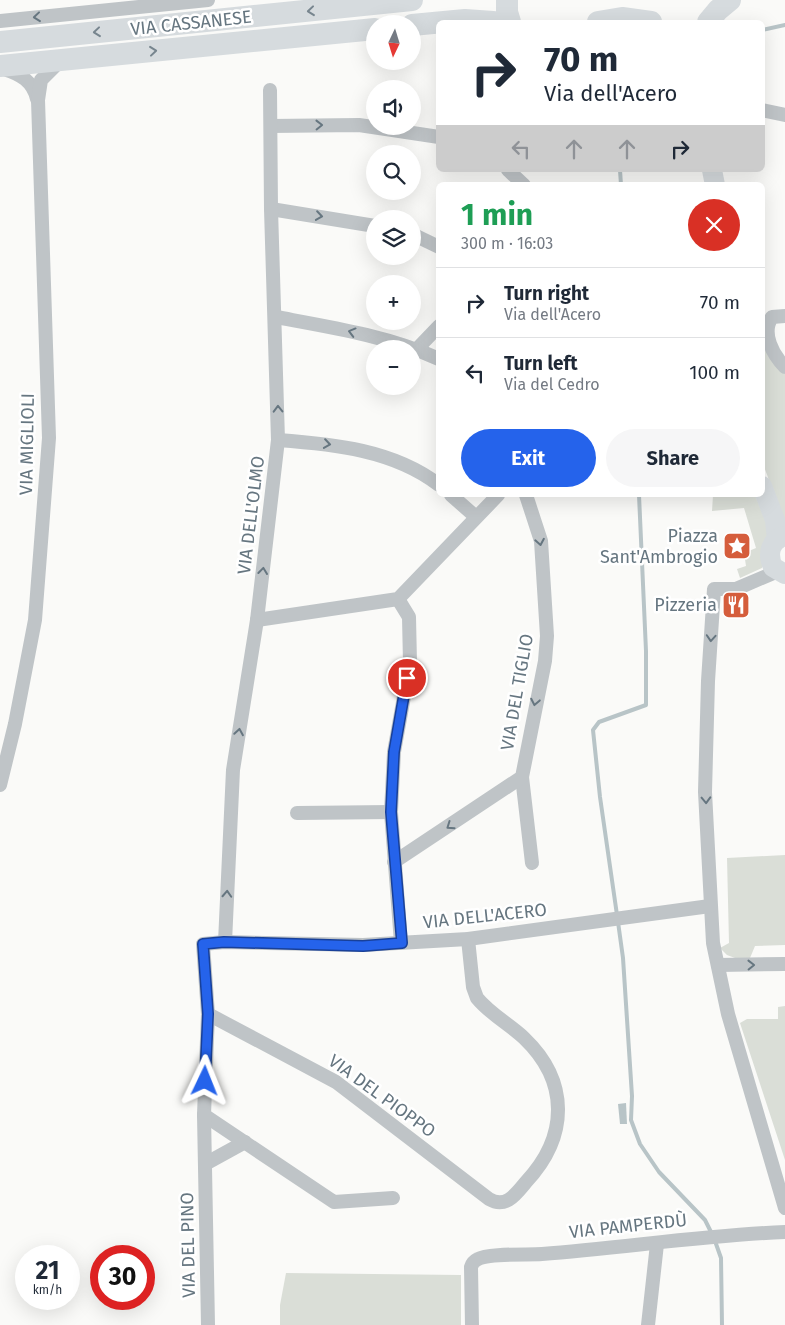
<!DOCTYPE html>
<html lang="en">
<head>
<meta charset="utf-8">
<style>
	:root { --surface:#fff; --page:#f6f6f7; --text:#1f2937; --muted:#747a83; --line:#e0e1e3; --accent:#2563eb }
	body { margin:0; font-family:"Fira Sans",sans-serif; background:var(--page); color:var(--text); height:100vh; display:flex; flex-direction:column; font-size:19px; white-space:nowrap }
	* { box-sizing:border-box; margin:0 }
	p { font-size:16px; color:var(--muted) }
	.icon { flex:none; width:28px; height:28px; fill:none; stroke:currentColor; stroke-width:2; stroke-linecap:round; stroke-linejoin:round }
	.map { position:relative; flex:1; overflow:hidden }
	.details { position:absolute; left:436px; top:182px; width:329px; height:315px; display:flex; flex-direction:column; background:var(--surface); border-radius:8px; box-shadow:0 5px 20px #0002 }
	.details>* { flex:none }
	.banner { position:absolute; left:436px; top:20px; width:329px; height:152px; border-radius:8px; box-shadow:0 5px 20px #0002; background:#fff; color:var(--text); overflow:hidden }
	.needle { width:32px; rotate:184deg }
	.buttons { position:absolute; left:366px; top:15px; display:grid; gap:10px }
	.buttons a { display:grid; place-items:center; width:55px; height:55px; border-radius:50%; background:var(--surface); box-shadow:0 5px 20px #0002; font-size:25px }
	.speed { position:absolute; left:15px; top:1245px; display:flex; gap:10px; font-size:25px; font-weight:700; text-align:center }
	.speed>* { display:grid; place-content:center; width:65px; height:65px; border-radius:50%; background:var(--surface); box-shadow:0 5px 20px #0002; line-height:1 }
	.speed small { font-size:12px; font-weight:400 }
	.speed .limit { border:8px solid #d22; background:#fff; color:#111 }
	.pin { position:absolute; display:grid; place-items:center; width:42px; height:42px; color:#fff; margin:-21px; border:2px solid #fff; border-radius:50%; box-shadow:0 1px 5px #0007 }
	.me { position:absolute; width:55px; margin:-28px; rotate:2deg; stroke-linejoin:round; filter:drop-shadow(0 0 4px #0008) }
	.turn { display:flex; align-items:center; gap:18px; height:105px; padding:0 25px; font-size:22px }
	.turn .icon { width:65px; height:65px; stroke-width:2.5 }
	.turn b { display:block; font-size:35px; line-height:42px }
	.lanes { display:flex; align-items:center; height:48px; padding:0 25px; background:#0003; justify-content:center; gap:25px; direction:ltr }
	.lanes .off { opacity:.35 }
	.round { display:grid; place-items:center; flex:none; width:52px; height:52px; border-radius:26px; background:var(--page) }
	.summary { display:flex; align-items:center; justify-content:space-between; height:85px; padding:0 25px }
	h1 { font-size:30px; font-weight:700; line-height:38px; color:#1e9e55 }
	.button { display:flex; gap:10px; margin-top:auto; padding:10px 25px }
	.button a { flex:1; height:58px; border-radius:30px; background:var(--accent); color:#fff; font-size:20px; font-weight:700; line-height:58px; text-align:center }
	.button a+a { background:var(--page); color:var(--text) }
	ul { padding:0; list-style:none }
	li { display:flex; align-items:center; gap:15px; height:70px; padding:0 25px; border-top:1px solid var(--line) }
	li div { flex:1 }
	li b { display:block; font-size:19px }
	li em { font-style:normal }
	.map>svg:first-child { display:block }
</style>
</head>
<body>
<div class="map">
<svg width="785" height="1325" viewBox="0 0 785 1325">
	<rect width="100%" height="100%" fill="#fafaf8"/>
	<g fill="#daded7">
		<path d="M 762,324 L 780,369 L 785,374 L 785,523 L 763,464 Z"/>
		<path d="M 713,495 L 755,495 L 772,535 L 762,568 L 740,578 L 737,569 L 746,566 L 744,553 L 756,548 L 744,508 L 712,511 Z"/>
		<path d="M 785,855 L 785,945 L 755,946 L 750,958 L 735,958 L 727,955 L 720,948 L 729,943 L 727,858 Z"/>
		<path d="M 785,1006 L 785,1160 L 740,1023 L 747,1019 L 778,1019 L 778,1007 Z"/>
		<path d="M 286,1273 L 461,1275 L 461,1325 L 280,1325 L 280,1305 Z"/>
	</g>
	<path fill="#b8c4c7" d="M 626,1103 L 627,1124 L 620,1124 L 618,1104 Z"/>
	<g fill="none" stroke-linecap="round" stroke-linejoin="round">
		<g stroke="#b8c4c7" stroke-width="4">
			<path d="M 762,30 L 785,25"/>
			<path d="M 620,170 L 621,185"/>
			<path d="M 617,915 L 600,797 L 593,730 L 599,722 L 646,705 L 646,651 L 639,495"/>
			<path d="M 618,922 L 623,958 L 632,1096 L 631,1120 L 640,1144 L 659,1172 L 705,1220 L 712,1234"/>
			<path d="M 715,1241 L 721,1258 L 722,1325"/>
		</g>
		<g stroke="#bfc4c7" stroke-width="14">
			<path d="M 0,21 L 208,0"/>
			<path d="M 4,69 C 20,74 33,81 37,99"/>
			<path d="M 762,110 L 785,115"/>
			<path d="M 271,126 L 359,125 L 439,137"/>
			<path d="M 508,170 L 524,185"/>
			<path d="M 271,209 L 375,226"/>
			<path d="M 412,234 L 439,247"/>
			<path d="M 785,316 L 772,317 C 761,333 773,355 785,367"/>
			<path d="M 276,317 C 330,327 388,336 439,359"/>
			<path d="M 416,350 L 439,326"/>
			<path d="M 278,440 C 333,444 394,450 439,485"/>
			<path d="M 451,495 L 476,517"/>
			<path d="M 778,571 L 736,589 L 714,589 L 708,681 L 705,792 L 713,943 L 728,1014 L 785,1208"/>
			<path d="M 398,599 L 409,617 L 410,663 L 394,752 L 391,812 L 401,943"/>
			<path d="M 257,620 L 398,599 L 498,495"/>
			<path d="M 522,777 L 532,863"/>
			<path d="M 0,785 L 15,724 L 35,620 L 49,438 L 38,100 L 41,80 L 60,61"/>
			<path d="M 297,813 L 391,812"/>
			<path d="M 394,862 L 522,777 L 545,661 L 547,636 L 541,541 L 526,495"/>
			<path d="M 225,942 L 233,770 L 257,620 L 278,440 L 271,209 L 270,90"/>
			<path d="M 718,965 L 785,964"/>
			<path d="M 208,1014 L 336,1082 L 489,1199 C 506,1209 516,1194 526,1182 C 569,1136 569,1081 524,1038 C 509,1024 490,1014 477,998 L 473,987 L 468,939"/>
			<path d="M 204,1115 L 334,1202 L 393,1198"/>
			<path d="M 205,1164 L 245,1142"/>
			<path d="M 208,1325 L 204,1115 L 208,1014 L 203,944 L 225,942 L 363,945 L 468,939 L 710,906"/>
			<path d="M 472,1325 L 471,1267 C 472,1263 474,1261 478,1259 C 488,1253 528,1255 542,1254 C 623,1248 704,1235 785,1232"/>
			<path d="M 648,1325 L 657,1244"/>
		</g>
		<g stroke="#d6dbde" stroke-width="20">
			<path d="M 712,170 L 715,185"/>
			<path d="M 762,486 L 775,520 L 777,540"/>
			<path d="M 785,536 C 770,540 767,554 773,567 L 785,574"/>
		</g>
		<g stroke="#d6dbde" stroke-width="22">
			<path d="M 507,0 L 507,12 L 510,22"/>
			<path d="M 598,22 L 622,18 L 651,22"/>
			<path d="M 708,22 L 718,10 L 730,0"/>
			<path d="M 412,25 L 465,20 L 493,22"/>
			<path d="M 0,42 L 412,0"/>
			<path d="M 0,66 L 375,29"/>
		</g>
	</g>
	<defs><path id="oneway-chevron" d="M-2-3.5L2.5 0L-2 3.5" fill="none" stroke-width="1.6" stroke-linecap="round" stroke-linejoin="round" transform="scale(1.25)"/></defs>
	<g stroke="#77858e">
		<use href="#oneway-chevron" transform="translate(311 11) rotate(174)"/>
		<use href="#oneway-chevron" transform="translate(97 32) rotate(174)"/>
		<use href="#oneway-chevron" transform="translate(153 51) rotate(-6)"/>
	</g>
	<g stroke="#667680">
		<use href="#oneway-chevron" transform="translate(37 17) rotate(174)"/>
		<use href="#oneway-chevron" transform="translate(319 125) rotate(-1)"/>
		<use href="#oneway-chevron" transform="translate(319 216) rotate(8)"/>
		<use href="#oneway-chevron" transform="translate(352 332) rotate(-165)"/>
		<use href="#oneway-chevron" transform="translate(278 409) rotate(-91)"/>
		<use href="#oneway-chevron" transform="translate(327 444) rotate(8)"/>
		<use href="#oneway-chevron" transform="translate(540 542) rotate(80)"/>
		<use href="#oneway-chevron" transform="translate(263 571) rotate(-83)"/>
		<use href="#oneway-chevron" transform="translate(711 638) rotate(94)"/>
		<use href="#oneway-chevron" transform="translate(535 702) rotate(101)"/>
		<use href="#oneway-chevron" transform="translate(239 732) rotate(-81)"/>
		<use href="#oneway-chevron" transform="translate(706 800) rotate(88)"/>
		<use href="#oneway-chevron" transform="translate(450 826) rotate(145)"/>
		<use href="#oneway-chevron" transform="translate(227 894) rotate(-87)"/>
		<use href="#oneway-chevron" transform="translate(751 965) rotate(-1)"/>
	</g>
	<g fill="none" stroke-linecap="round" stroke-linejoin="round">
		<defs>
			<path id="route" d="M 205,1081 L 208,1014 L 203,944 L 224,942 L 363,946 L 402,943 L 391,812 L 394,752 L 407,678"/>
		</defs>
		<use href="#route" stroke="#184099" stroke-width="12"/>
		<use href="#route" stroke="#2563eb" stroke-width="9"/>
	</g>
	<defs>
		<symbol id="sight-square" viewBox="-11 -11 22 22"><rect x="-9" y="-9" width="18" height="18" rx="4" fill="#d55d3c" stroke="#fff"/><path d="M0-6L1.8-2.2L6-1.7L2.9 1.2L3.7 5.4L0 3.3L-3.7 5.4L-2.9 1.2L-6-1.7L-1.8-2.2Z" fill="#fff"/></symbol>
		<symbol id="restaurant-square" viewBox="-11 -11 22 22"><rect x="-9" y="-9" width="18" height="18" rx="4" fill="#d55d3c" stroke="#fff"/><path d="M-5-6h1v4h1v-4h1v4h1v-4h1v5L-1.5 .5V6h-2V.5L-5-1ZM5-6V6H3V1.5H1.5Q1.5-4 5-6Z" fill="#fff"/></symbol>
	</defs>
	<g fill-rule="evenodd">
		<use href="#sight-square" x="721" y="530" width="32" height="32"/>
		<use href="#restaurant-square" x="720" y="589" width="32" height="32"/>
	</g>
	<g text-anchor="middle" stroke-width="5" stroke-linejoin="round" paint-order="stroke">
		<g font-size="18" fill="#667680" stroke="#fff">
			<text transform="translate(191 23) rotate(-6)" y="6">VIA CASSANESE</text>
			<text transform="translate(27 444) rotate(-89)" y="6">VIA MIGLIOLI</text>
			<text transform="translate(251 515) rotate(-83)" y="6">VIA DELL'OLMO</text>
			<text transform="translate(517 692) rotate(-80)" y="6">VIA DEL TIGLIO</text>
			<text transform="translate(485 916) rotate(-6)" y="6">VIA DELL'ACERO</text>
			<text transform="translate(382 1096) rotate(36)" y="6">VIA DEL PIOPPO</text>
			<text transform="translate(628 1226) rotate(-6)" y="6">VIA PAMPERDÙ</text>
			<text transform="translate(188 1245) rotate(-91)" y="6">VIA DEL PINO</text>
		</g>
		<g font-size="18" fill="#667680" stroke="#fff" text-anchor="end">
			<text x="718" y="542">Piazza<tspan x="718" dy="21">Sant'Ambrogio</tspan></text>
			<text x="717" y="611">Pizzeria</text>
		</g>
	</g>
</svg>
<div class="buttons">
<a><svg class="needle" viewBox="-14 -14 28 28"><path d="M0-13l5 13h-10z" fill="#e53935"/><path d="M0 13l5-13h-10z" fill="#747a83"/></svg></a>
<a><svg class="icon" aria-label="sound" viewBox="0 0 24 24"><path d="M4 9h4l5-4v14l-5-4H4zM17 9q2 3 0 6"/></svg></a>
<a><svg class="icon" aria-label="search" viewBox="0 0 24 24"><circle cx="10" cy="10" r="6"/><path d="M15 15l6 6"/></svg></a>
<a><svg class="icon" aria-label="layers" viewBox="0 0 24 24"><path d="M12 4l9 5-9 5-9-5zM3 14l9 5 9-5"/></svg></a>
<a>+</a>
<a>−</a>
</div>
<div class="speed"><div>21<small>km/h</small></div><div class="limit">30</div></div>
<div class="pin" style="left:407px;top:678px;background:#d93025"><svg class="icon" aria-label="arrive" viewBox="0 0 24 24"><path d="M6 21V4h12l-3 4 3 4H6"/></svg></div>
<svg class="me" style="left:205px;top:1081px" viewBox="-20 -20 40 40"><path d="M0-17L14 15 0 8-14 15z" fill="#2563eb" stroke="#fff" stroke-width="4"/></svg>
<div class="banner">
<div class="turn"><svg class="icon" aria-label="right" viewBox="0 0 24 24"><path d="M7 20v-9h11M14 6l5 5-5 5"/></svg><div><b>70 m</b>Via dell'Acero</div></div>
<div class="lanes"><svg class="icon off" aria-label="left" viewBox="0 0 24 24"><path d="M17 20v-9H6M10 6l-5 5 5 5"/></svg><svg class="icon off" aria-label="ahead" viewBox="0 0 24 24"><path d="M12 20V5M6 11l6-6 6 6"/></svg><svg class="icon off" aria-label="ahead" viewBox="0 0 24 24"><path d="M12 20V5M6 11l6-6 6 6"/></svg><svg class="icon" aria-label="right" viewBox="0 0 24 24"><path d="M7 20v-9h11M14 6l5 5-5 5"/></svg></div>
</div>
<section class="details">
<div class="summary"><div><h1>1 min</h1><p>300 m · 16:03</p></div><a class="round" style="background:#d93025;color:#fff"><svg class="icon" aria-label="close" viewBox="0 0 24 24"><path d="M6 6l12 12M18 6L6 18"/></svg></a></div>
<ul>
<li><svg class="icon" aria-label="right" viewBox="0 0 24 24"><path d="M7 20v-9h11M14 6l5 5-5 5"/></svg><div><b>Turn right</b><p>Via dell'Acero</p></div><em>70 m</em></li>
<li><svg class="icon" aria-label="left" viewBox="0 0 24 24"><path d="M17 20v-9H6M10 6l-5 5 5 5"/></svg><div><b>Turn left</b><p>Via del Cedro</p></div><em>100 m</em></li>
</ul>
<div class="button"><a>Exit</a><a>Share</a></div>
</section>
</div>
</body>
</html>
